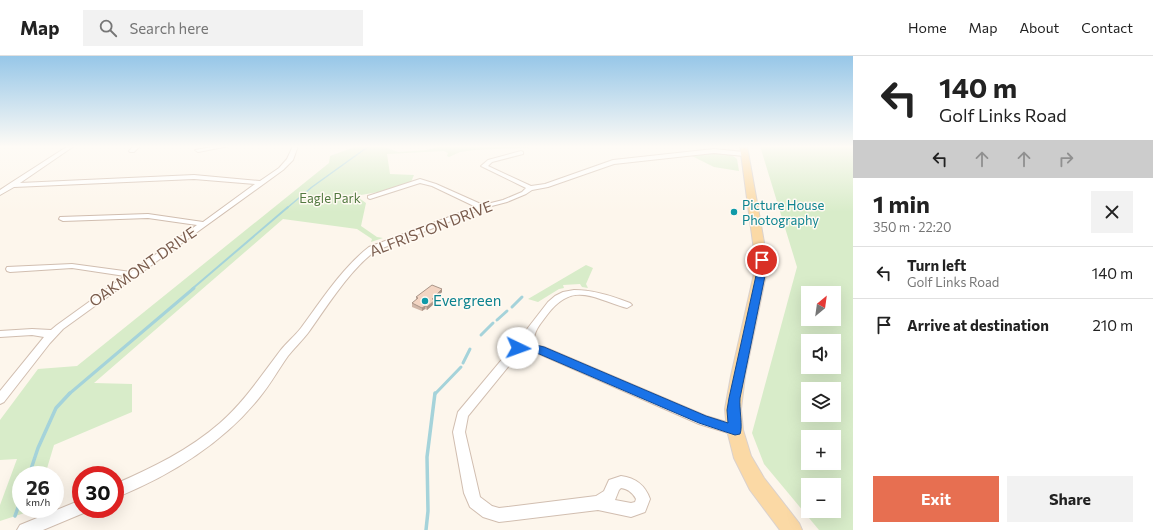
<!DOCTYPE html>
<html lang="en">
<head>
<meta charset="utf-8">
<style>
	:root { --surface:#fff; --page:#f2f2f2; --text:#222; --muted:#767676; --line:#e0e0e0; --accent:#e76f51 }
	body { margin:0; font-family:Commissioner,sans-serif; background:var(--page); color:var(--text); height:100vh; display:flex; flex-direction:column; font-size:15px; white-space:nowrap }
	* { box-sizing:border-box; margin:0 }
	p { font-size:13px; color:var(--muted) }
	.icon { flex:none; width:22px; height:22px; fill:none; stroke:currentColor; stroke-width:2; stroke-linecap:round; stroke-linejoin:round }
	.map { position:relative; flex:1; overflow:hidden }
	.sheet { display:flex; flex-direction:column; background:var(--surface); width:300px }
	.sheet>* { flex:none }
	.top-card { background:#fff; color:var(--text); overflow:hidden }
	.needle { width:26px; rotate:29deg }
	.buttons { position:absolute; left:801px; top:230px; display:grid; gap:8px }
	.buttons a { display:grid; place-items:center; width:40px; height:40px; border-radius:0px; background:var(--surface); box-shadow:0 4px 16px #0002; font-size:20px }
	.speed { position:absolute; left:12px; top:410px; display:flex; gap:8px; font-size:20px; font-weight:700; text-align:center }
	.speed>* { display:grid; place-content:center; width:52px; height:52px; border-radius:50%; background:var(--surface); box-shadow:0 4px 16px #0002; line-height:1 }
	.speed small { font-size:10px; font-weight:400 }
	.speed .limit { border:6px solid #d22; background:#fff; color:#111 }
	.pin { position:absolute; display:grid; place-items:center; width:34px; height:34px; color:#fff; margin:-17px; border:2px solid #fff; border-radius:50%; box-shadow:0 1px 4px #0007 }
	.me { position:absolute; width:44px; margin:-22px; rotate:93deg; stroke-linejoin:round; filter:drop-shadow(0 0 3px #0008) }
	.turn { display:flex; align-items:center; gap:14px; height:84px; padding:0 20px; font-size:18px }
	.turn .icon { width:52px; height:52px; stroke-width:2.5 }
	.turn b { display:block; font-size:28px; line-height:34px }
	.lanes { display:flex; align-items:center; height:38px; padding:0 20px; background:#0003; justify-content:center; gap:20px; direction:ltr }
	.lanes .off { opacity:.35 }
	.round { display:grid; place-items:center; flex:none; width:42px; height:42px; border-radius:0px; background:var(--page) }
	.head { display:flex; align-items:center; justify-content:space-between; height:68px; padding:0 20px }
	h1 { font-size:24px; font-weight:700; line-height:30px }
	.button { display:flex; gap:8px; margin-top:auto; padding:8px 20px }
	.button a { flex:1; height:46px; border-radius:0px; background:var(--accent); color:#fff; font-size:16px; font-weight:700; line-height:46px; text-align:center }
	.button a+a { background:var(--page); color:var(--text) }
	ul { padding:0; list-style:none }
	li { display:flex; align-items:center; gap:12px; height:52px; padding:0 20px; border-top:1px solid var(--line) }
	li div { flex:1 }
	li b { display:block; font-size:15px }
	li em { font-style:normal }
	header { display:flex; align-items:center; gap:24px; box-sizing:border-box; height:56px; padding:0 20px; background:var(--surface); border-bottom:1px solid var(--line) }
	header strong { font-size:19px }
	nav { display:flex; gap:22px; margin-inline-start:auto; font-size:14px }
	.search { width:280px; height:36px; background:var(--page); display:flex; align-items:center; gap:10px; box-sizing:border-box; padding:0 14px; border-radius:0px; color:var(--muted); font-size:15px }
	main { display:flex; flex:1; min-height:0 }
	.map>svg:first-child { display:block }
</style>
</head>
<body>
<header>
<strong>Map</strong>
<div class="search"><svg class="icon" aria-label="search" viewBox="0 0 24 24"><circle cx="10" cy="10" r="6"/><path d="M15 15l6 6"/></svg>Search here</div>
<nav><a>Home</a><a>Map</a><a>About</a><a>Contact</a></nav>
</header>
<main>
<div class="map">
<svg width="853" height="474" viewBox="0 0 853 474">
	<rect width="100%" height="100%" fill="#fdf6ec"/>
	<g fill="#d8ecc9" fill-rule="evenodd">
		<path d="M 357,90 L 381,90 L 398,96 L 427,94 L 440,90 L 559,90 L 475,94 L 460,96 L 449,101 L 447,100 L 448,97 L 444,95 L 387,98 L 390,118 L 414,119 L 411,126 L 378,136 L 361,139 L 359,142 L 366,147 L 361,170 L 377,181 L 383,182 L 371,186 L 372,183 L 357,173 L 283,163 L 94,327 L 132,328 L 132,356 L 54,389 L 45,419 L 21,419 L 21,453 L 34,454 L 0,465 L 0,449 L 17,403 L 0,404 L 0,364 L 38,313 L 77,310 L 329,107 L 330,100 Z"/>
		<path d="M 760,90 L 853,90 L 853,474 L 819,474 L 764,408 L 752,377 L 797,211 ZM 808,237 L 834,237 L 834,263 L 808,263 ZM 808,285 L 834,285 L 834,311 L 808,311 ZM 808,333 L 834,333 L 834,359 L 808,359 ZM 808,381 L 834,381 L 834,407 L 808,407 ZM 808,429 L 834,429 L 834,455 L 808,455 Z"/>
		<path d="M 714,97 C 722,97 731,97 737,103 L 739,115 L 714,111 L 692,100 Z"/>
		<path d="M 586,209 L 593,212 L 586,228 L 588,232 L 582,231 L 580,228 L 563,229 L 564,232 L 559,233 L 538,246 L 528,243 Z"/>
	</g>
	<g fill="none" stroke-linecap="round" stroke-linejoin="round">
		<path stroke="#a5d3da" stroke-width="1.5" d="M 287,152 L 312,131 L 369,90"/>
		<path stroke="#a5d3da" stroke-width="2" d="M 192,233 L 288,151"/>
		<g stroke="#a5d3da" stroke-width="3">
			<path d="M 512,251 L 522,241"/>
			<path d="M 497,264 L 507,255"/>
			<path d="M 481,279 L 493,267"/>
			<path d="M 463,307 L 470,293"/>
			<path d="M 69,338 L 194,232"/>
			<path d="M 435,338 L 461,311"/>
		</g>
		<g stroke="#a5d3da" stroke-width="3.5">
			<path d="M 29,419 L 38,392 L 56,352 L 70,337"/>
			<path d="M 15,460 L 21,443"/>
			<path d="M 426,474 L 428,455 L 427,401 L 435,337"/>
		</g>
		<defs>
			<g id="minor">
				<path d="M 68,90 L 74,90 L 20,127 L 194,119 L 260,125 L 279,112 L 287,103 L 293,90 L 298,90 L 293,104 L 283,114 L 63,273 L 50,287 L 4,346 L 0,348 L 0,335 L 44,281 L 32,279 L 0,281 L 0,275 L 32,273 L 51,274 L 57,269 L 125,220 L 72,212 L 10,216 L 7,215 L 6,213 L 7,211 L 72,208 L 131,216 L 197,169 L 148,162 L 63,165 L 59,163 L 60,161 L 148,158 L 203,166 L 255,128 L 194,123 L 14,131 L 0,139 L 0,134 L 9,128 Z"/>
				<path d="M 134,90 L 140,90 L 134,96 L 130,96 L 129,95 Z"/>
				<path d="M 218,90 L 229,90 L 198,96 L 195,94 Z"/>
				<path d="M 714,93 L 744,96 L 747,98 L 744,100 L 714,97 L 614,108 L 548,131 L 532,134 L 526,138 L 507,146 L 484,152 L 375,195 C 348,216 328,249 308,277 C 302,285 294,292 288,300 C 278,314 270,329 259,342 C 222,388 169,420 115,442 L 115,428 C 152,412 189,394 220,367 C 244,346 261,320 280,295 C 286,287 295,280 301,272 C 321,245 342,212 369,191 L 476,151 L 432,130 L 420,127 L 370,143 L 368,142 L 368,140 L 420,123 L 436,128 L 483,149 L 503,144 L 522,136 L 526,132 L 481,110 L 488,104 L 521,95 L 523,96 L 523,98 L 492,106 L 488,110 L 531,130 L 545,128 L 613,104 Z"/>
				<path d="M 574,234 C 594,234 612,240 630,247 L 632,249 L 627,252 C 594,243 573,224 547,259 C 539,270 534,274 533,289 L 544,291 L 706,360 L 739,370 L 741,374 L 739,378 L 735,379 L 699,368 L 537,297 L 528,295 L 521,295 L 468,360 L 465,376 L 480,441 L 492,450 L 499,452 L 596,440 L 604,435 L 609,424 L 621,420 C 636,422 645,429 650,443 L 645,456 L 631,461 L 598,454 L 499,466 L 483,461 L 470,451 L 464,437 L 453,376 L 458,356 L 514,289 L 523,288 L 524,277 L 548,246 L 555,240 L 563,236 ZM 621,432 C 628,433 633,437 636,443 L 635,446 L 631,447 L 615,444 L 619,434 Z"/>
				<path d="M 81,444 L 81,453 L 87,453 L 86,456 L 43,474 L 17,474 L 20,469 Z"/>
			</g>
			<path id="major" d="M 740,90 L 747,90 L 768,209 L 745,320 L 741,353 L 743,374 L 751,400 L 764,422 L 799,467 L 802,474 L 780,474 L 750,434 L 734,402 L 727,374 L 725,353 L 731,320 L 756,209 Z"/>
		</defs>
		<use href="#minor" stroke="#d1beb0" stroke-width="2"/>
		<use href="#major" stroke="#dad1cd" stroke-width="2"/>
		<use href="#minor" fill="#fff" fill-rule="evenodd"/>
		<use href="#major" fill="#fbd9a5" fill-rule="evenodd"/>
	</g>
	<path fill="#d1b7a8" d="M 442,236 L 435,244 L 435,247 L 427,254 L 425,253 L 422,255 L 412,251 L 412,247 L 416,244 L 416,241 Z"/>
	<g fill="#aa9588">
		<path d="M 442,233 L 442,236 L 432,246 L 432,243 Z"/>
		<path d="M 435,244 L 435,247 L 427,254 L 427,251 Z"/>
		<path d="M 425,250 L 425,253 L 422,255 L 422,252 Z"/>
	</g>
	<path fill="#f3d5c3" stroke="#aa9588" d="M 432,229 L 442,233 L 432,243 L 435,244 L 427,251 L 425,250 L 422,252 L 412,247 L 418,242 L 416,241 Z"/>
	<linearGradient id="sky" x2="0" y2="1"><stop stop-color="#97c7e8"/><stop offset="0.58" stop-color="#fefbf6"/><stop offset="1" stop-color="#fefbf6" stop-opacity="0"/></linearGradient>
	<rect width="853" height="156" fill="url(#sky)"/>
	<path fill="#1a73e8" stroke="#114b97" d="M 762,202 L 766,204 L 766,215 L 740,342 C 739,352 743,371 740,378 L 735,379 L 699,367 L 537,297 L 528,295 L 518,296 L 513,292 L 515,290 L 528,287 L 544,291 L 706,360 L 728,367 L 727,354 L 729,342 L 757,215 L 757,204 Z"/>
	<g fill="#0f9aa8" stroke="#fffaf3" stroke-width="1.5">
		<circle cx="734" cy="156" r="4"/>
		<circle cx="425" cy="245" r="4"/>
	</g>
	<g text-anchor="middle" stroke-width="3" stroke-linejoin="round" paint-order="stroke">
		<g font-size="13" fill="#537a41" stroke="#fffaf3">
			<text x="330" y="147">Eagle Park</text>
		</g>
		<g font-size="13" fill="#0d838f" stroke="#fffaf3" text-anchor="start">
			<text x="742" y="154">Picture House<tspan x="742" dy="15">Photography</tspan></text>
		</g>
		<g font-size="15" fill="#7a5c4d" stroke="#fffaf3">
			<text transform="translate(431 173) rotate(-21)" y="5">ALFRISTON DRIVE</text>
			<text transform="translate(143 211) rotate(-35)" y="5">OAKMONT DRIVE</text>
		</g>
		<g font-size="15" fill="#0d838f" stroke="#fffaf3" text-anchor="start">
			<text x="433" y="250">Evergreen</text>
		</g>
	</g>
</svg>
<div class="buttons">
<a><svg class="needle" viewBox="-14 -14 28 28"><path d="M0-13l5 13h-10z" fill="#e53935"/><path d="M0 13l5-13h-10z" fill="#767676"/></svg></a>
<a><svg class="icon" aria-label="sound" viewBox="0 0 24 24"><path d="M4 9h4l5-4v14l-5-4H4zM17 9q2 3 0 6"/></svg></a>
<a><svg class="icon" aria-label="layers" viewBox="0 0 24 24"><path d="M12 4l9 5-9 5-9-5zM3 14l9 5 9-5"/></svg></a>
<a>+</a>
<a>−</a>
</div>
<div class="speed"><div>26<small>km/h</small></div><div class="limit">30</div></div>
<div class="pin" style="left:762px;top:204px;background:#d93025"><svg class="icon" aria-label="arrive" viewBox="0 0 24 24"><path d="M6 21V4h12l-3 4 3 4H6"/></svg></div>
<svg class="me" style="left:518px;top:292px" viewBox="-20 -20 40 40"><circle r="19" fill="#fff"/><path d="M0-13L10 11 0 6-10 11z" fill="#1a73e8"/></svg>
</div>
<section class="sheet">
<div class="top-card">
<div class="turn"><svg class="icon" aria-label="left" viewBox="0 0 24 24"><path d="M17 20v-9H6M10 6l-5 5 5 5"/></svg><div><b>140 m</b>Golf Links Road</div></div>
<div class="lanes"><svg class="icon" aria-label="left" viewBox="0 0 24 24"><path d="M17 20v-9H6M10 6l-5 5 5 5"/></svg><svg class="icon off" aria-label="ahead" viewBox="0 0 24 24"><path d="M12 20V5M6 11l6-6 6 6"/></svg><svg class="icon off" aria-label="ahead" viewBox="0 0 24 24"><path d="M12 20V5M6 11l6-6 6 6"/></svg><svg class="icon off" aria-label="right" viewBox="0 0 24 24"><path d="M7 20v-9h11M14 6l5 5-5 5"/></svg></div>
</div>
<div class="head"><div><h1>1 min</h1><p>350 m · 22:20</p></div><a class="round"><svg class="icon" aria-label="close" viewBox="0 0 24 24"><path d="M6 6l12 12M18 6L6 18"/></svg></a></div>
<ul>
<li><svg class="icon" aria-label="left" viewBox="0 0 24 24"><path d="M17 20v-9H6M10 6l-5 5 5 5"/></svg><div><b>Turn left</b><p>Golf Links Road</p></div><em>140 m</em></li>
<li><svg class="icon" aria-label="arrive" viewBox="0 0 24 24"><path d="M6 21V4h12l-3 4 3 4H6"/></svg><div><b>Arrive at destination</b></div><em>210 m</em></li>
</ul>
<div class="button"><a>Exit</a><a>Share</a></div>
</section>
</main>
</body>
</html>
